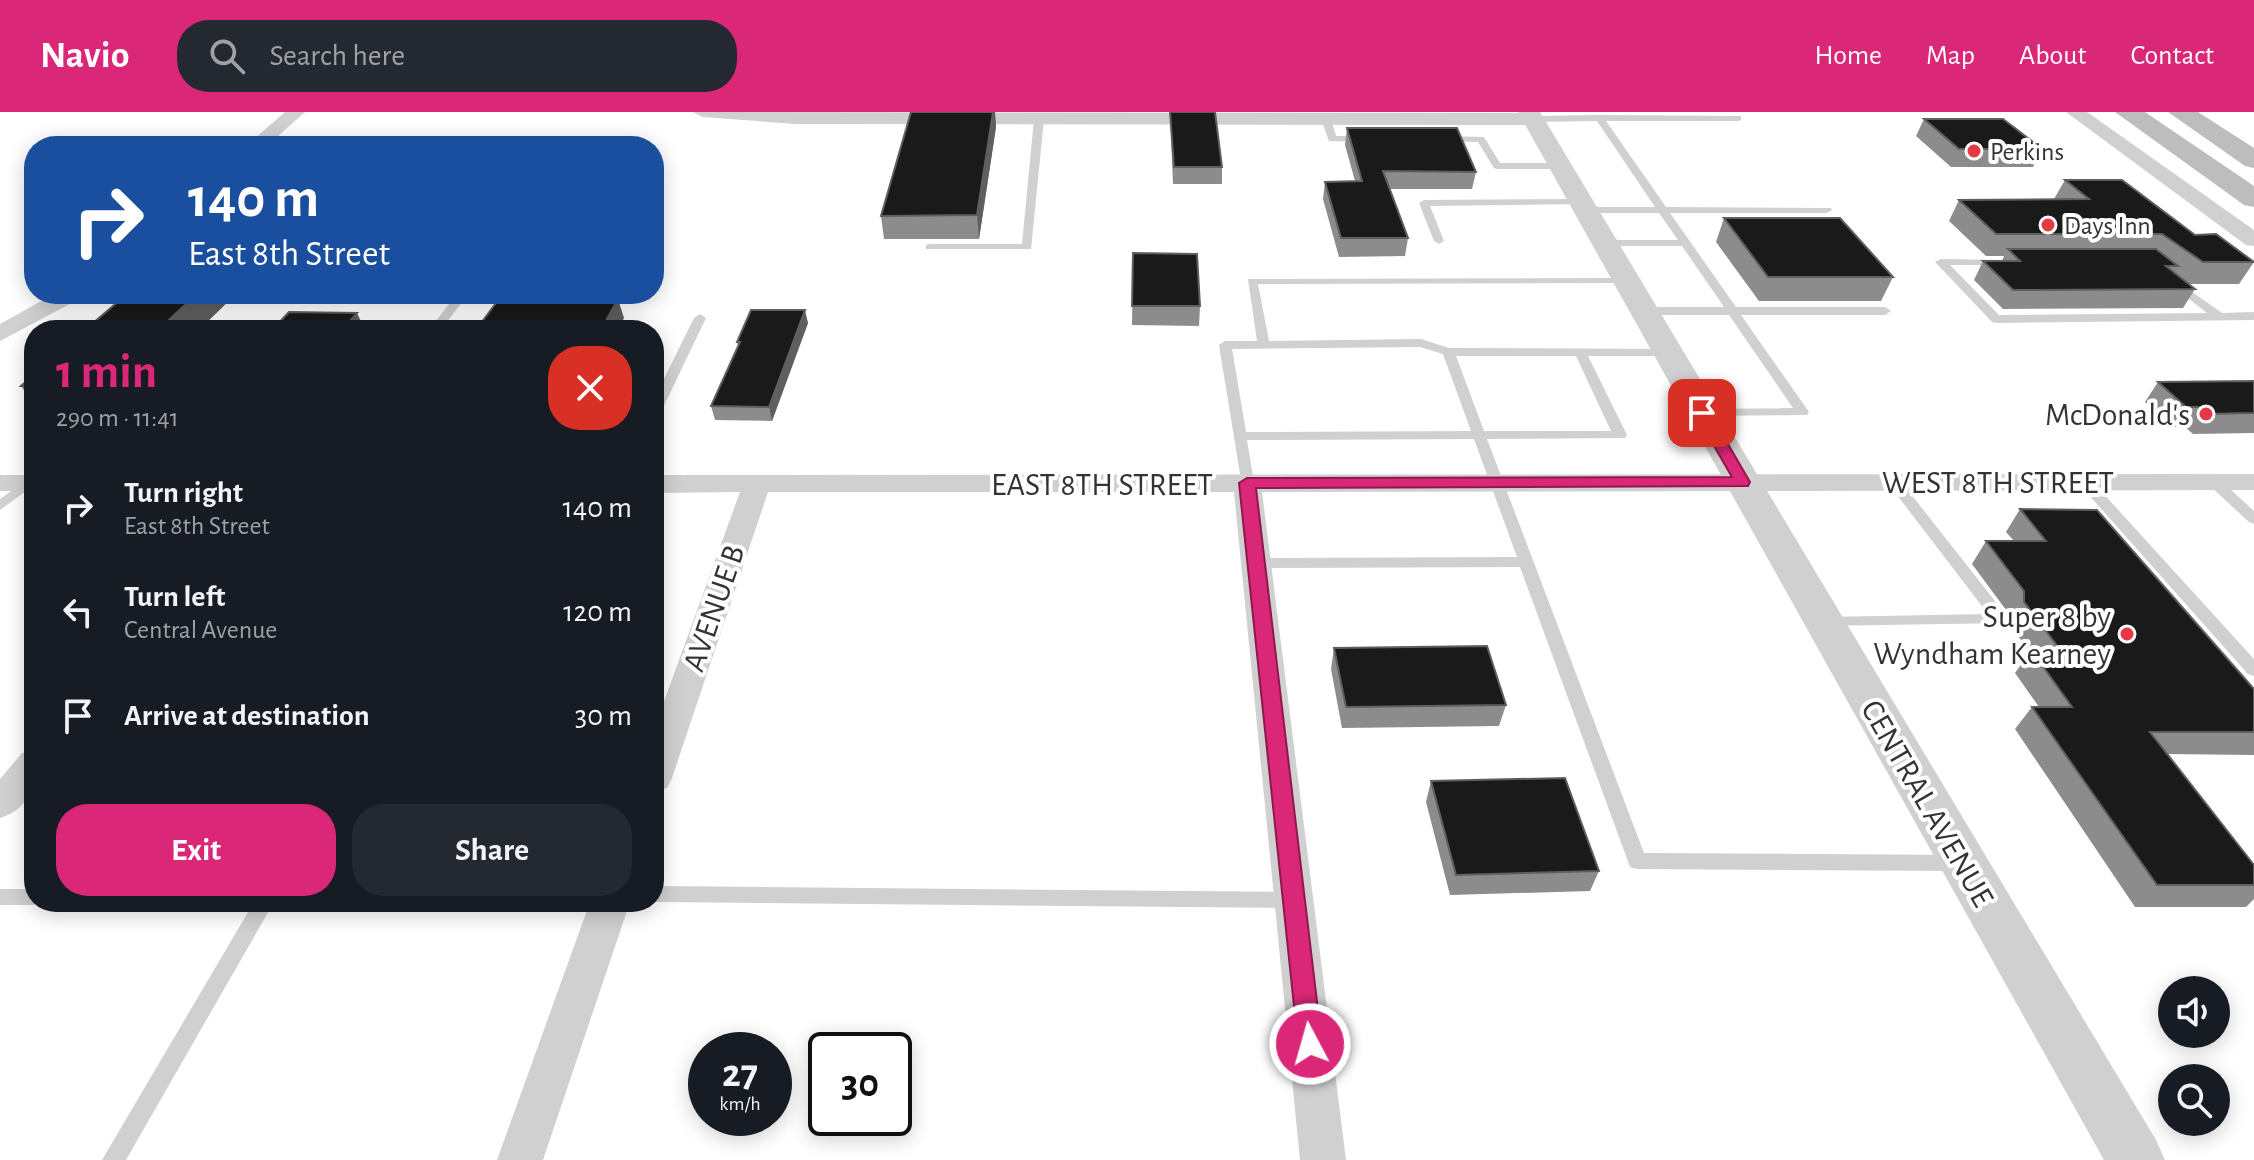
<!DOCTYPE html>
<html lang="en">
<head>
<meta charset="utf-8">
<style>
	:root { --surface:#171b24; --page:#242831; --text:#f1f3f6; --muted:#9ea1a6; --accent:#db2777 }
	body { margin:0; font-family:"Alegreya Sans",sans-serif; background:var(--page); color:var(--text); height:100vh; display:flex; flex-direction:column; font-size:30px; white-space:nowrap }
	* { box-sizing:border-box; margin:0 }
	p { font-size:26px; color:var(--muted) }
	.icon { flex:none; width:44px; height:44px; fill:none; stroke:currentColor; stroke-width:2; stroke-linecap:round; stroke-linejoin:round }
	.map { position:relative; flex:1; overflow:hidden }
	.side { position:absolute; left:24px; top:208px; width:640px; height:592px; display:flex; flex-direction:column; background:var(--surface); border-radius:32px; box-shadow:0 4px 20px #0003 }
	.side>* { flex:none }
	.banner { position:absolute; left:24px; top:24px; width:640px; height:168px; border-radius:32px; box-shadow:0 4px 20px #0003; background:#1a4fa0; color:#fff; overflow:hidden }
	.buttons { position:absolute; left:2158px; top:864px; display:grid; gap:16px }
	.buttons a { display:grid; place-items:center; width:72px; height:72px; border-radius:50%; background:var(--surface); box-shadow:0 4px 20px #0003; font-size:40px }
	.speed { position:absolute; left:688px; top:920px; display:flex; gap:16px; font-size:40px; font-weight:700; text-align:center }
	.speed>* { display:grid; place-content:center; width:104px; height:104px; border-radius:50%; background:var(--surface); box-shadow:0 4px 20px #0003; line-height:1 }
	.speed small { font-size:20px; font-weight:400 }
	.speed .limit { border:4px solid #111; border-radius:12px; background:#fff; color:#111 }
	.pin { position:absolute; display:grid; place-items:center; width:68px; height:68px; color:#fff; margin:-34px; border-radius:16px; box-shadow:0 4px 12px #0006 }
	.me { position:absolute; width:88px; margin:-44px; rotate:354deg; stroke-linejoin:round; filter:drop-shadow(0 0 6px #0008) }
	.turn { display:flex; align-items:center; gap:28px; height:168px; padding:0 32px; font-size:36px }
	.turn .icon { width:104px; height:104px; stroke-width:2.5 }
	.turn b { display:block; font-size:56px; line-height:68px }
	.round { display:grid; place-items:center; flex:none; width:84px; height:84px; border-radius:32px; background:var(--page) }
	.head { display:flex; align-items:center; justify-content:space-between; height:136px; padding:0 32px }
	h1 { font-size:48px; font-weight:700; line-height:60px; color:var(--accent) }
	.cta { display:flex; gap:16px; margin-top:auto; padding:16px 32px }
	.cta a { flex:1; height:92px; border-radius:32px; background:var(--accent); color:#fff; font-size:32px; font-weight:700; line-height:92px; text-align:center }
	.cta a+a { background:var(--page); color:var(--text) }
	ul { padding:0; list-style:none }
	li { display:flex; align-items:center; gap:24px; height:104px; padding:0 32px }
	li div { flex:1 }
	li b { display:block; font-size:30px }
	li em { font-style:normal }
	header { display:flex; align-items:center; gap:48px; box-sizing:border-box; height:112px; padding:0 40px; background:var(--accent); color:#fff }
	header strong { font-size:38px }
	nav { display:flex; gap:44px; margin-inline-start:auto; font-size:28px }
	.search { width:560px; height:72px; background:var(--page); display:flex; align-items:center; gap:20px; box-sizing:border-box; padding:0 28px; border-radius:32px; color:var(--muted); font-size:30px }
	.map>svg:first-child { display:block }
</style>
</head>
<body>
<header>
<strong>Navio</strong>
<div class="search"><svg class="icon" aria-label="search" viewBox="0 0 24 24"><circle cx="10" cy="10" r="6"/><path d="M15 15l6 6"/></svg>Search here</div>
<nav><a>Home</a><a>Map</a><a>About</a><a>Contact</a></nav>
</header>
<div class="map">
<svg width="2254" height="1048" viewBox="0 0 2254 1048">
	<rect width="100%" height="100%" fill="#fff"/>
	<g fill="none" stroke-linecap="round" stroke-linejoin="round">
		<g fill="#d0d0d0" fill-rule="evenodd">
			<path d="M 1599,3 L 1741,4 L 1741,8 L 1738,9 L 1606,9 L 1666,95 L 1831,96 L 1832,98 L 1827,101 L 1670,101 L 1736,195 L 1885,195 L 1891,199 L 1885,203 L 1741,203 L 1809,300 L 1807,303 L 1697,304 L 1697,298 L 1702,297 L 1793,296 L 1729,203 L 1643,203 L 1637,199 L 1643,195 L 1724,195 L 1682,134 L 1605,134 L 1600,131 L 1605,128 L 1678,128 L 1659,101 L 1585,101 L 1580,98 L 1585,95 L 1655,95 L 1597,9 L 1533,10 L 1528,7 L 1533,4 Z"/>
			<path d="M 1039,4 L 1044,7 L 1031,137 L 926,137 L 926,133 L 930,132 L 1022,132 L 1034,7 Z"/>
			<path d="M 1326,4 L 1331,7 L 1336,24 L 1367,24 L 1372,27 L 1367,30 L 1329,29 L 1321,7 Z"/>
			<path d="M 1442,24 L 1484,25 L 1500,51 L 1560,51 L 1565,54 L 1560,57 L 1497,57 L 1494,56 L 1478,30 L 1439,29 L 1437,27 Z"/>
			<path d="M 1581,87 L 1586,90 L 1585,92 L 1430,94 L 1444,129 L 1439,132 L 1434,129 L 1419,91 L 1424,88 Z"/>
			<path d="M 1941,147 L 2006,148 L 2008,150 L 2002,153 L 1950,153 L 1999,203 L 2207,201 L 2170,172 L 2170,168 L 2174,167 L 2222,201 L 2254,200 L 2254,208 L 1996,211 L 1992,210 L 1937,152 L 1935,150 Z"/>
			<path d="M 1626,166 L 1632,169 L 1630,171 L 1258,172 L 1269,229 L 1421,227 L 1449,236 L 1671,237 L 1673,240 L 1667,244 L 1588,244 L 1627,323 L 1625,326 L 1487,327 L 1644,741 L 1958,743 L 1965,745 L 1967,751 L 1965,757 L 1958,759 L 1637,757 L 1630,755 L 1520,455 L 1256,456 L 1248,451 L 1256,446 L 1517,445 L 1474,327 L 1247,328 L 1254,371 L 1247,375 L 1242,374 L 1219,233 L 1225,229 L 1257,229 L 1248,167 ZM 1420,235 L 1443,242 L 1471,319 L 1246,320 L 1232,237 ZM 1456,244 L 1576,244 L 1611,319 L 1484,319 Z"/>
			<path d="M 459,183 L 465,186 L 441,218 L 429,218 L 455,184 Z"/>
			<path d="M 700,202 L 706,206 L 661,300 L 654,304 L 654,287 L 694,206 Z"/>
			<path d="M 1894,366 L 1899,367 L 2006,503 L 2008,507 L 2006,511 L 1819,514 L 1817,510 L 1825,505 L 1988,502 L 1887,370 Z"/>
			<path d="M 2085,366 L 2090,367 L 2254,547 L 2254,564 L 2248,562 L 2080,373 L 2078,370 L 2080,367 Z"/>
			<path d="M 2214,366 L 2219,367 L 2254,399 L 2254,412 L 2249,410 L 2209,373 L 2207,370 L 2209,367 Z"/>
			<path d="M 28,367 L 34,370 L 33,374 L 0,398 L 0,387 Z"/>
			<path d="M 654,774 L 1294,780 L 1301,782 L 1304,788 L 1301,794 L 1294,796 L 654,790 Z"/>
			<path d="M 0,777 L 34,777 L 34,790 L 41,790 L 34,793 L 0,793 Z"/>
			<path d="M 254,790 L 274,790 L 126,1048 L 102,1048 Z"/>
		</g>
		<g fill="#d0d0d0" fill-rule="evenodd">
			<path d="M 285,0 L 305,0 L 267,34 L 246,34 Z"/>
			<path d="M 693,0 L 1533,1 L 1542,7 L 1533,13 L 796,12 L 702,5 Z"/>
			<path d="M 2066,0 L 2087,0 L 2254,118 L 2254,134 L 2246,133 Z"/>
			<path d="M 54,182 L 82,182 L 79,187 L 0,229 L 0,212 Z"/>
			<path d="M 2254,362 L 2254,378 L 1262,380 L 1346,1048 L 1300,1048 L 1234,380 L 768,380 L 672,666 L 667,676 L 654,680 L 654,617 L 740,380 L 654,381 L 654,363 Z"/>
			<rect x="0" y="363" width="34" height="16"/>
			<path d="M 34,637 C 34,669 35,695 0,706 L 0,667 L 22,641 Z"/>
			<path d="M 590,790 L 630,790 L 543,1048 L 497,1048 Z"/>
		</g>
		<path fill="#d0d0d0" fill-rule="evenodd" d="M 1518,0 L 1540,0 L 2156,1028 L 2165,1048 L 2104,1048 Z"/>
		<g fill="#bdbdbd" fill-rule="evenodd">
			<path d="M 2115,0 L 2145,0 L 2254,74 L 2254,95 L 2244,93 Z"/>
			<path d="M 2168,0 L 2198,0 L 2254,36 L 2254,56 L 2245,54 Z"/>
		</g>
	</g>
	<g fill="#8c8c8c">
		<path d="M 911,0 L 995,0 L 996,15 L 979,127 L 884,127 L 881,104 Z"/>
		<path d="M 1170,0 L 1222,55 L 1222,72 L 1173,72 Z"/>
		<path d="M 1924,7 L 2042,37 L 2033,55 L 1951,55 L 1916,24 Z"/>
		<path d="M 1347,16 L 1476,60 L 1472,77 L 1390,77 L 1408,126 L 1405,144 L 1339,145 L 1323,87 L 1325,70 L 1355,69 L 1345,33 Z"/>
		<path d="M 2065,68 L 2195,123 L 2254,150 L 2239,172 L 2189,172 L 2195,177 L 2183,196 L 2003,197 L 1974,168 L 1983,149 L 2002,149 L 2004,144 L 1986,144 L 1949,109 L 1959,88 L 2054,87 Z"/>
		<path d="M 1724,106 L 1893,165 L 1881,189 L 1759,189 L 1716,130 Z"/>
		<path d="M 1133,141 L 1200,194 L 1199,214 L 1132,213 Z"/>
		<path d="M 808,211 L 772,309 L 715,308 L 711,294 L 738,234 L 737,230 Z"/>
		<path d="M 34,263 L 34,293 L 21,274 Z"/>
		<path d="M 2254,269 L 2254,321 L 2193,322 L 2185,315 L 2172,315 L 2145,290 L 2158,270 Z"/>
		<path d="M 2020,397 L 2254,620 L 2254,643 L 2168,642 L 2254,753 L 2254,787 L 2246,795 L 2135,795 L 2015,617 L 2032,595 L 2039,595 L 2015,561 L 2030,540 L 2009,512 L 2009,502 L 1972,452 L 1986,429 L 2014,429 L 2006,420 Z"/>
		<path d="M 1334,536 L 1506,593 L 1499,614 L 1342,616 L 1331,557 Z"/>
		<path d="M 1431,669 L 1599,759 L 1590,779 L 1450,783 L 1426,690 Z"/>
	</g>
	<g fill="#5f5f5f">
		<path d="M 993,0 L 995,0 L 996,15 L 979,127 L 977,103 Z"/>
		<path d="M 197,182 L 236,182 L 199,218 L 158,218 Z"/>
		<path d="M 618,187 L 624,206 L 618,218 L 601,218 Z"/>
		<path d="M 805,198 L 808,211 L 772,309 L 769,295 Z"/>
		<path d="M 357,201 L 365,218 L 342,218 Z"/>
	</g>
	<g fill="#1a1a1a" stroke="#5f5f5f" stroke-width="2">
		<path d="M 911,0 L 993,0 L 977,103 L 881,104 Z"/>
		<path d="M 1170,0 L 1215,0 L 1222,55 L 1174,55 Z"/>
		<path d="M 1924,7 L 2003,7 L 2042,37 L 1959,37 Z"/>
		<path d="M 1347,16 L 1457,16 L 1476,60 L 1383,59 L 1408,126 L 1341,126 L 1325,70 L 1362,69 Z"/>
		<path d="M 2065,68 L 2122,68 L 2195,123 L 2216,122 L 2254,150 L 2203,150 L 2162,122 L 1996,122 L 1959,88 L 2089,87 Z"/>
		<path d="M 1724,106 L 1840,106 L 1893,165 L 1768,165 Z"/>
		<path d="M 2008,137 L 2156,137 L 2178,154 L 2166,154 L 2195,177 L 2013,178 L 1983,149 L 2020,149 Z"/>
		<path d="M 1133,141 L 1197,142 L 1200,194 L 1132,194 Z"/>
		<path d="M 127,182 L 197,182 L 158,218 L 85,218 Z"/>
		<path d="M 499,187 L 618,187 L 601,218 L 476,218 Z"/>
		<path d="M 751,198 L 805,198 L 769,295 L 711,294 L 740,230 L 737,230 Z"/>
		<path d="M 289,200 L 357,201 L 342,218 L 272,218 Z"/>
		<path d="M 34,263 L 34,274 L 21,274 Z"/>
		<path d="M 2254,269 L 2254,301 L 2207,302 L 2199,295 L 2186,295 L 2158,270 Z"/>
		<path d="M 2020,397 L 2097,398 L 2254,577 L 2254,620 L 2150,620 L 2254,753 L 2254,773 L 2157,773 L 2032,595 L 2072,595 L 2031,538 L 2061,539 L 2024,490 L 2024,479 L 1986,429 L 2046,429 Z"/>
		<path d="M 1487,534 L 1506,593 L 1346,595 L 1334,536 Z"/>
		<path d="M 1565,666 L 1599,759 L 1456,763 L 1431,669 Z"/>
	</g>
	<path fill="#db2777" stroke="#8e194d" stroke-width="2" d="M 1702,296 L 1710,301 L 1750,370 L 1748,374 L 1256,376 L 1322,932 L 1318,940 L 1310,943 L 1301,940 L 1298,932 L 1239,371 L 1247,366 L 1732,365 L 1695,301 Z"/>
	<g fill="#e63946" stroke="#fff" stroke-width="3">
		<circle cx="1974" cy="39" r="8"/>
		<circle cx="2048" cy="113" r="8"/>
		<circle cx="2206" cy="302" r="8"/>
		<circle cx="2127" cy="522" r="8"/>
	</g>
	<g text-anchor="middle" stroke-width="8" stroke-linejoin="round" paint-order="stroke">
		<g font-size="26" fill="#333" stroke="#fff" text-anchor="start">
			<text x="1990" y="48">Perkins</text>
			<text x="2064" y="122">Days Inn</text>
		</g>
		<g font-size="32" fill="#333" stroke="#fff" text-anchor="end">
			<text x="2190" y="313">McDonald's</text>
			<text x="2111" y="515">Super 8 by<tspan x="2111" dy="37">Wyndham Kearney</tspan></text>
		</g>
		<g font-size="32" fill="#333" stroke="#fff">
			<text x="1998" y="381">WEST 8TH STREET</text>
			<text x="1102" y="383">EAST 8TH STREET</text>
			<text transform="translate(713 496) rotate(-71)" y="11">AVENUE B</text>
			<text transform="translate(1928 691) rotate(60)" y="11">CENTRAL AVENUE</text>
		</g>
	</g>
</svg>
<div class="buttons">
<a><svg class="icon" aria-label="sound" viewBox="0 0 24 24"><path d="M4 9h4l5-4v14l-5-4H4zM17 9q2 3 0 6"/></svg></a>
<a><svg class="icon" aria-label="search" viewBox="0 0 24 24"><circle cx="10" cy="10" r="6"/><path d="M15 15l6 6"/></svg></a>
</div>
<div class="speed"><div>27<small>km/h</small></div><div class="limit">30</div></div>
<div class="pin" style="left:1702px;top:301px;background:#d93025"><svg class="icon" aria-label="arrive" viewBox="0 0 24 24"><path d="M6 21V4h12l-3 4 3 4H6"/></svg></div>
<svg class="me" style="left:1310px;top:932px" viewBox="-20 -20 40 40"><circle r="17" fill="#db2777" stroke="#fff" stroke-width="3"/><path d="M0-11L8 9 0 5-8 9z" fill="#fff"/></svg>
<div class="banner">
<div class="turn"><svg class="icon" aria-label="right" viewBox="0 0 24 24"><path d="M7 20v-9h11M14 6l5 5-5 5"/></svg><div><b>140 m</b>East 8th Street</div></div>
</div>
<section class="side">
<div class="head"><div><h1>1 min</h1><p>290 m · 11:41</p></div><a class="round" style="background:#d93025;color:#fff"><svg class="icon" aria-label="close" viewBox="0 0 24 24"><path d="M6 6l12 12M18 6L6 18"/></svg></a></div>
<ul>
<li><svg class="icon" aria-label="right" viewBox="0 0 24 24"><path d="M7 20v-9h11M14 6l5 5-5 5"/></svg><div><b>Turn right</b><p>East 8th Street</p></div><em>140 m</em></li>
<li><svg class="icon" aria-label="left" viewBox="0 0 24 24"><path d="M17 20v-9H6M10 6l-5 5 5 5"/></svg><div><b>Turn left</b><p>Central Avenue</p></div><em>120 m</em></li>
<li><svg class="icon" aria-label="arrive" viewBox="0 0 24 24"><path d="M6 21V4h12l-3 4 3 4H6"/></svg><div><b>Arrive at destination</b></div><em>30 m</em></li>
</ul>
<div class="cta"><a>Exit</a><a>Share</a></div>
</section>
</div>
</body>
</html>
